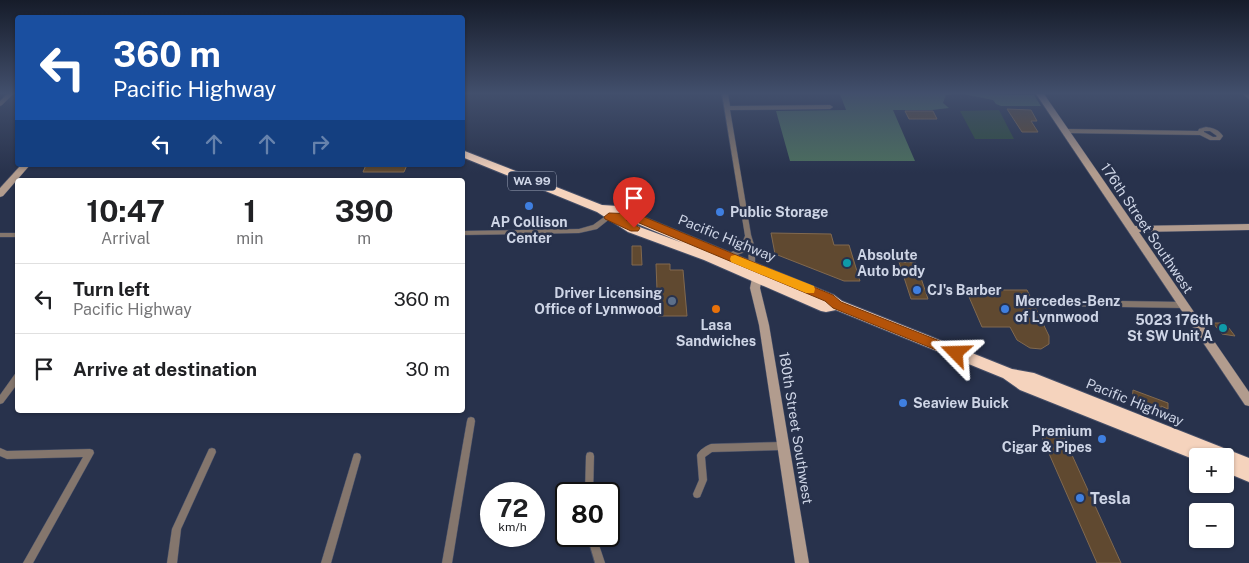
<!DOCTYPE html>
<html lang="en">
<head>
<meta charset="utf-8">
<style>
	:root { --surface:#fff; --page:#f2f2f2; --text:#202124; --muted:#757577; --line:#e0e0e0 }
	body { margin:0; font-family:"Public Sans",sans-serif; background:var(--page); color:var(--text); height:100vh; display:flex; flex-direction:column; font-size:19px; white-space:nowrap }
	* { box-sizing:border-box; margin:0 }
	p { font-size:16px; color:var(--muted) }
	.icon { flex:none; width:28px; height:28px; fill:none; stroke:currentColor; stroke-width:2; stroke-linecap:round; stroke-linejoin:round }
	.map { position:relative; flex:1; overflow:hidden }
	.details { position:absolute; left:15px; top:178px; width:450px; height:235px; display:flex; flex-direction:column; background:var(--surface); border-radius:5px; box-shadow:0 1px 4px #0004 }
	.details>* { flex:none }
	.banner { position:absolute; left:15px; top:15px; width:450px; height:152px; border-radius:5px; box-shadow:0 1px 4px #0004; background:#1a4fa0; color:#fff; overflow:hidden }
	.buttons { position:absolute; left:1189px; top:448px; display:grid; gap:10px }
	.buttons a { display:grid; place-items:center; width:45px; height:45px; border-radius:5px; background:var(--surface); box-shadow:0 1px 4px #0004; font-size:25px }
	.speed { position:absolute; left:480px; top:482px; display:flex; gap:10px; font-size:25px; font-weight:700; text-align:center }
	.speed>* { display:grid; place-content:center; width:65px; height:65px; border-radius:50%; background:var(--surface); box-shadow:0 1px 4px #0004; line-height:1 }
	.speed small { font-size:12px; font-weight:400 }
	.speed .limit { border:2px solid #111; border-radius:8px; background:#fff; color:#111 }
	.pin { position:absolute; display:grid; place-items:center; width:42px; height:42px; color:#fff; margin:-51px -21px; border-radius:50% 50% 50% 0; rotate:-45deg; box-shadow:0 0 5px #0007 }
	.pin .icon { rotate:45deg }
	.me { position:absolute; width:55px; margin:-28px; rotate:292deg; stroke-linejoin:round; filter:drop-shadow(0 0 4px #0008) }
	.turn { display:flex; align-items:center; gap:18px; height:105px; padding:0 15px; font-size:22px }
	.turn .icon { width:65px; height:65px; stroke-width:2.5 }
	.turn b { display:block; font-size:35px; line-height:42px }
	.lanes { display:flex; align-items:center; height:48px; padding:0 15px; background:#0003; justify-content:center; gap:25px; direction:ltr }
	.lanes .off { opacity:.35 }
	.eta { display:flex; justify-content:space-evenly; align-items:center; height:85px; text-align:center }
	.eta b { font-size:30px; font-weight:700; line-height:35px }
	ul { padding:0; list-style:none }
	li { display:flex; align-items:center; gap:15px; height:70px; padding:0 15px; border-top:1px solid var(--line) }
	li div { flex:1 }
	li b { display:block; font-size:19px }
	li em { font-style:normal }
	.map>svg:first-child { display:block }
</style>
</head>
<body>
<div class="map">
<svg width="1249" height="563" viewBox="0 0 1249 563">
	<rect width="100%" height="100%" fill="#28324c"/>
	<path fill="#2f4d3d" d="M 999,110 L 1014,139 L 975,139 L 960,111 Z"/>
	<g fill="#4c6f5d">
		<path d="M 840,94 L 955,94 L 946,95 L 943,103 L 949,108 L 932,110 L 893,110 L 915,161 L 790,161 L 776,111 L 846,110 Z"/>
		<path d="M 963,94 L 1034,95 L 1041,106 L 1001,106 L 996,104 L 993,100 Z"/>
	</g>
	<g fill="#604930" stroke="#81694f">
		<path d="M 1007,109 L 1031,110 L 1037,121 L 1031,121 L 1038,132 L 1022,132 Z"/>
		<path d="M 905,111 L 933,111 L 937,119 L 909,119 Z"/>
		<path d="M 366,165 L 407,165 L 404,172 L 363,172 Z"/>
		<path d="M 771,233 L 831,234 L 834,245 L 849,245 L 860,281 L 844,281 L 775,254 Z"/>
		<path d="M 632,246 L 641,246 L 642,265 L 632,265 Z"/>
		<path d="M 899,262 L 916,263 L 928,299 L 911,299 Z"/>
		<path d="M 656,264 L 670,264 L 670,270 L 683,270 L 687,316 L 658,316 Z"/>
		<path d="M 966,290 L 1027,290 L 1049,336 L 1049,344 L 1041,349 L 1030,348 L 1017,340 L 1010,327 L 982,327 Z"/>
		<path d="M 1213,323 L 1225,323 L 1235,336 L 1222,334 Z"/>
		<path d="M 1133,390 L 1168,403 L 1168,409 L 1161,406 L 1161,413 L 1132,402 Z"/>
		<path d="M 1040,433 L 1062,433 L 1121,563 L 1097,563 Z"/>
	</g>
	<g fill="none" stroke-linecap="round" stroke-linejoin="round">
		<defs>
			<g id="street">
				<path d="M 7,94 L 13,94 L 2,105 L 0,106 L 0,101 Z"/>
				<path d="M 722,94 L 728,94 L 730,106 L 830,105 L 833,107 L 830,109 L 730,110 L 751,235 L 755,248 L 755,266 L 752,268 L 749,266 L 748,246 L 745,252 L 729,258 L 726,256 L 727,254 L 740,248 L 745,236 Z"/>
				<path d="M 1243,94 L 1249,94 L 1249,99 Z"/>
				<path d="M 1206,127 C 1214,128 1219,130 1223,136 L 1220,140 L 1210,140 L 1200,135 L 1066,133 L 1063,131 L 1066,129 L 1198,131 L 1199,129 ZM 1204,131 L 1210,131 L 1217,136 L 1216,137 L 1213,137 L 1204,132 Z"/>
				<path d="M 607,215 L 609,215 L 612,217 L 597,229 L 579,233 L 462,235 L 462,231 L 579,229 L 593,225 Z"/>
				<rect x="0" y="233" width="18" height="4"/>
				<path d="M 1060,300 L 1183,302 L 1186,303 L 1187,305 L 1186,307 L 1183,308 L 1060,306 L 1058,305 L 1056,303 L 1058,301 Z"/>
				<path d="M 18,373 L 18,383 L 3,403 L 0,404 L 0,395 L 15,374 Z"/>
				<path d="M 471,417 L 474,418 L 475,421 L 452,563 L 442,563 L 467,421 L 468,418 Z"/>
				<path d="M 783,442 L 786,443 L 787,446 L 786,449 L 783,450 L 712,452 L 705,457 L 707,480 L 700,497 L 697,498 L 694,497 L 693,494 L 699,480 L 697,455 C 699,450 706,446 711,444 Z"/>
				<path d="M 0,448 L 7,451 L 90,449 L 93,450 L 94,453 L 33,563 L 23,563 L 83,457 L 7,459 L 0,456 Z"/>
				<path d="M 212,448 L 215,449 L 216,452 L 181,529 L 177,563 L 167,563 L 172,529 L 209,449 Z"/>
				<path d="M 590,452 L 593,453 L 594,456 L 593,494 L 585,494 L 586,456 L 587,453 Z"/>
				<path d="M 357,453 L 360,454 L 361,457 L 331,563 L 321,563 L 353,457 L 354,454 Z"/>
				<path d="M 587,536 L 596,536 L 605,563 L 595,563 Z"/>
			</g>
			<g id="secondary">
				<path d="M 1036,94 L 1044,94 L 1135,226 L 1249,224 L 1249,230 L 1139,232 L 1249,392 L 1249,406 L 1245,405 Z"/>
				<path d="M 21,165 L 30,165 L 3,196 L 0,197 L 0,188 Z"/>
				<path d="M 757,274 L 762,278 L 760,288 L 769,325 L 809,563 L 795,563 L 759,325 L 750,288 L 752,278 Z"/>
			</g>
			<path id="highway" d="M 462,150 L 602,205 L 617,206 L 834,295 L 842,301 L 1012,369 L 1034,373 L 1249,458 L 1249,482 L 1225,472 L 1225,456 L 1198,456 L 1198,461 L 1020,390 L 1003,378 L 836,310 L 826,312 L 821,311 L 704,260 L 628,232 L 597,212 L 462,157 ZM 616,215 L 683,243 L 637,226 Z"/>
		</defs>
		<use href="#street" stroke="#464f68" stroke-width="1"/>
		<use href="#secondary" stroke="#464f68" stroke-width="1"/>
		<use href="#highway" stroke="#464f68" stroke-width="2"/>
		<use href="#street" fill="#84766d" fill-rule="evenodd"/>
		<use href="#secondary" fill="#b29c8e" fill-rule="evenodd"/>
		<use href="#highway" fill="#f5d3bd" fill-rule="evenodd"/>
	</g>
	<linearGradient id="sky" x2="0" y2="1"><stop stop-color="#161c2a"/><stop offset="0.54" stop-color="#424f6c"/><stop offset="1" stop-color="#424f6c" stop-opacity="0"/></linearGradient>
	<rect width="1249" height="173" fill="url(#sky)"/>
	<path fill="#b45309" stroke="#753606" d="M 609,213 L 637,214 L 833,295 L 841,302 L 960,349 L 962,353 L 960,356 L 951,356 L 833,308 L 825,301 L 632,220 L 626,220 L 640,228 L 638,231 L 631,231 L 605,219 L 604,217 Z"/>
	<path fill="#f59e0b" d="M 735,255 L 814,286 L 815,289 L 814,293 L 806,293 L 731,262 L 730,259 L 731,256 Z"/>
	<g fill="#3f7fe0" stroke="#28324c" stroke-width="2">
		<circle cx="529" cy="206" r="5"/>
		<circle cx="720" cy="212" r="5"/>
		<circle cx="917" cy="290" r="5"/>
		<circle cx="1005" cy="309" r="5"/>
		<circle cx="903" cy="403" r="5"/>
		<circle cx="1102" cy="439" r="5"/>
		<circle cx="1080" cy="498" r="5"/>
	</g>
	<g fill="#0f9aa8" stroke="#28324c" stroke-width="2">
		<circle cx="847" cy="263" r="5"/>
		<circle cx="1223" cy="328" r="5"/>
	</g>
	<circle fill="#5c6f8a" stroke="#28324c" stroke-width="2" cx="672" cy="301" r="5"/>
	<circle fill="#e8710a" stroke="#28324c" stroke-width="2" cx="716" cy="309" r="5"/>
	<g text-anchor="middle" stroke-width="5" stroke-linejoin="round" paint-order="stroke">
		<rect fill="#28324c" stroke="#9ca4b8" stroke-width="1" x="508" y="171.5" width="48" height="19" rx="4"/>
		<g font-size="12" font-weight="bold" fill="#ced5e6">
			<text x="532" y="185">WA 99</text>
		</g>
		<g font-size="14" font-weight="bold" fill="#ced5e6" stroke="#28324c" text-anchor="start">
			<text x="730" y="217">Public Storage</text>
			<text x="529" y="227" text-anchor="middle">AP Collison<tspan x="529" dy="16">Center</tspan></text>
			<text x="857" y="260">Absolute<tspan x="857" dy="16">Auto body</tspan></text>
			<text x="927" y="295">CJ's Barber</text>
			<text x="662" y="298" text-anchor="end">Driver Licensing<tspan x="662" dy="16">Office of Lynnwood</tspan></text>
			<text x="1015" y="306">Mercedes-Benz<tspan x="1015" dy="16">of Lynnwood</tspan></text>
			<text x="1213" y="325" text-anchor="end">5023 176th<tspan x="1213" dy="16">St SW Unit A</tspan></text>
			<text x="716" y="330" text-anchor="middle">Lasa<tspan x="716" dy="16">Sandwiches</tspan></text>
			<text x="913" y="408">Seaview Buick</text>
			<text x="1092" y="436" text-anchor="end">Premium<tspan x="1092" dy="16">Cigar &amp; Pipes</tspan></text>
		</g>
		<g font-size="14" fill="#ced5e6" stroke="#28324c">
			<text transform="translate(1147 228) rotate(56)" y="5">176th Street Southwest</text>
			<text transform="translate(727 238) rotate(22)" y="5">Pacific Highway</text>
			<text transform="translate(1135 402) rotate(22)" y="5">Pacific Highway</text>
			<text transform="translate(796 428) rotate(81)" y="5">180th Street Southwest</text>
		</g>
		<g font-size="16" font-weight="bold" fill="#ced5e6" stroke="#28324c" text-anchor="start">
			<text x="1090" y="504">Tesla</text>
		</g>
	</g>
</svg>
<div class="buttons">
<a>+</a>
<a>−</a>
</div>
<div class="speed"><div>72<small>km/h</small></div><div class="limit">80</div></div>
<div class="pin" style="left:634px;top:228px;background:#d93025"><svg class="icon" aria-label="arrive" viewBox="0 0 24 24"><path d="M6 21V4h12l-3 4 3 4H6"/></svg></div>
<svg class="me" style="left:956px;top:353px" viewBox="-20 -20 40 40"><path d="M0-17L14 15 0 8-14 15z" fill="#b45309" stroke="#fff" stroke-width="4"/></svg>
<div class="banner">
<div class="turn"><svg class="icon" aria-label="left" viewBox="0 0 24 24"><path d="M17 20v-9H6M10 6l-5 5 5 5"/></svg><div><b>360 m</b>Pacific Highway</div></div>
<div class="lanes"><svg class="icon" aria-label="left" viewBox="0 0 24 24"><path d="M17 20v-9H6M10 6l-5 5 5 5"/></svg><svg class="icon off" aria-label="ahead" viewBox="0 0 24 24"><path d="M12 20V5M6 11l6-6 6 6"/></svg><svg class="icon off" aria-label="ahead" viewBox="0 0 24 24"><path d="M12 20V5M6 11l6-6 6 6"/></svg><svg class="icon off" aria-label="right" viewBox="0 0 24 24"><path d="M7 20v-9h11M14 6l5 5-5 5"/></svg></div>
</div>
<section class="details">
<div class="eta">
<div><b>10:47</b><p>Arrival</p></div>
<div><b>1</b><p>min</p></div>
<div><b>390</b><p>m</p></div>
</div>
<ul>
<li><svg class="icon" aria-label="left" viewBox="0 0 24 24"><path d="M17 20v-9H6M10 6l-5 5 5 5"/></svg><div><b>Turn left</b><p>Pacific Highway</p></div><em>360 m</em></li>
<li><svg class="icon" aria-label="arrive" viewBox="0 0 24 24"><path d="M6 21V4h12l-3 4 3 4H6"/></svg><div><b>Arrive at destination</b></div><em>30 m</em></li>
</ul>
</section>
</div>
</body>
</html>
